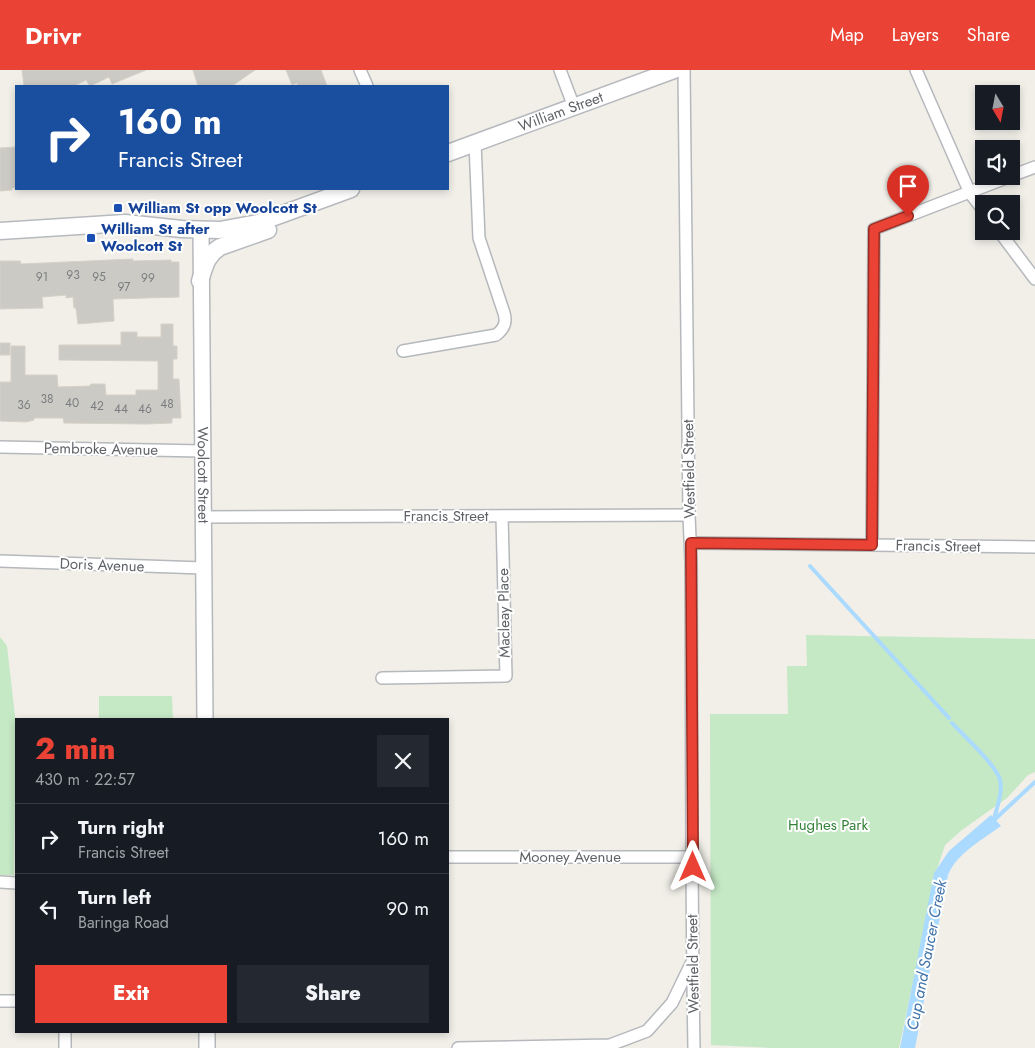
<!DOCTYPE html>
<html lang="en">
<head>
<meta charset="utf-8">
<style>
	:root { --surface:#171b24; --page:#242831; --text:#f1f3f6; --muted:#9ea1a6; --line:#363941; --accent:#ea4335 }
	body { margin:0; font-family:Jost,sans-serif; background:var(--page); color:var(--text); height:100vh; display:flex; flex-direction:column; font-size:19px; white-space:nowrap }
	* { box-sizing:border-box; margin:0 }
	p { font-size:16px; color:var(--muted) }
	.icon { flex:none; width:28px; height:28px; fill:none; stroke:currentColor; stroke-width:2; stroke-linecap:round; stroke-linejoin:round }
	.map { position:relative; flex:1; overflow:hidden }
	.side { position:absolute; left:15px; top:648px; width:434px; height:315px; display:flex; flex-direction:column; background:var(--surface); border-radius:0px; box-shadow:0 2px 8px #0003 }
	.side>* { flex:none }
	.guide { position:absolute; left:15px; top:15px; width:434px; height:105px; border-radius:0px; box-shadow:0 2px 8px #0003; background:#1a4fa0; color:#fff; overflow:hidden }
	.needle { width:32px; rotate:170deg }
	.controls { position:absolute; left:975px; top:15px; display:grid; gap:10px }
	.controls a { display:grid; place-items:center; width:45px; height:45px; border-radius:0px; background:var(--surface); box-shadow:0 2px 8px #0003; font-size:25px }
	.pin { position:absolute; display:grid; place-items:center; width:42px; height:42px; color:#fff; margin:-51px -21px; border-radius:50% 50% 50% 0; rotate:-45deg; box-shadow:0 0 5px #0007 }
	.pin .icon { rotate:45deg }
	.me { position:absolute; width:55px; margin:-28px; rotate:0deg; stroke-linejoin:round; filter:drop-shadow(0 0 4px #0008) }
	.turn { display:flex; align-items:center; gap:18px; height:105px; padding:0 20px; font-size:22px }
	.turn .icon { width:65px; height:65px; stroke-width:2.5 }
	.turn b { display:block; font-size:35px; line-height:42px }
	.round { display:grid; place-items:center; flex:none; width:52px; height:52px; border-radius:0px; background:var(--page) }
	.summary { display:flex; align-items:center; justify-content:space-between; height:85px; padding:0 20px }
	h1 { font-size:30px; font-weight:800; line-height:38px; color:var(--accent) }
	.cta { display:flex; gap:10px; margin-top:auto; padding:10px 20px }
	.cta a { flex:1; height:58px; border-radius:0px; background:var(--accent); color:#fff; font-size:20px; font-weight:800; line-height:58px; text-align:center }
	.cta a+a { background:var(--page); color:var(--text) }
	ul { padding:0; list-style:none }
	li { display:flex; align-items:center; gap:15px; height:70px; padding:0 20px; border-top:1px solid var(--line) }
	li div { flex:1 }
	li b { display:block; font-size:19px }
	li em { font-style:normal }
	header { display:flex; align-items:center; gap:30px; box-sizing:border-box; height:70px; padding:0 25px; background:var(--accent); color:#fff }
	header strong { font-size:24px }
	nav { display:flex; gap:28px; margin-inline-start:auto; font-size:18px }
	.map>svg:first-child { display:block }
</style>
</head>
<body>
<header>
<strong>Drivr</strong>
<nav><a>Map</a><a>Layers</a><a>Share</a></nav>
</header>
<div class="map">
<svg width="1035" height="978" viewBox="0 0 1035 978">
	<rect width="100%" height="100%" fill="#f1efe8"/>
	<g fill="#c5e8c5">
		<path d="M 806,565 L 1035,569 L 1035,702 L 1028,705 L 1007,728 L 962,760 L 945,775 L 937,799 L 899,978 L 773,978 L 711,975 L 710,644 L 788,644 L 787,596 L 807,596 Z"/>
		<path d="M 0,567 L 7,576 L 16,655 L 14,805 L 0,805 Z"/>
		<path d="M 99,626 L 172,626 L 173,649 L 99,649 Z"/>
	</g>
	<path fill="#aadaff" d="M 991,745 L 1001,756 C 982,770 957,783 948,805 L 915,978 L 900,978 L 934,803 L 949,781 Z"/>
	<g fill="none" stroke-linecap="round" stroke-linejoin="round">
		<g stroke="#aadaff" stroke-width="4">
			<path d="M 810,496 L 949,648"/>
			<path d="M 952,653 C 963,665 997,696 1000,710 C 1003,722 997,737 994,749"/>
			<path d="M 993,751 L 1035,712"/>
		</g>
	</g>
	<g fill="#cccac5" stroke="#d6d1c6">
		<path d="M 22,0 L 146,0 L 112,14 L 109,7 L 90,16 L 86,10 L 74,16 L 24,16 Z"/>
		<path d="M 193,0 L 255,0 L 232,16 L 198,16 Z"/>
		<path d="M 286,0 L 321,0 L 327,16 L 298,16 L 297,13 L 292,15 Z"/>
		<path d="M 16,77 L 16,118 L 12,118 L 12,120 L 0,121 L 0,78 Z"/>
		<path d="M 133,189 L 133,191 L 171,190 L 171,192 L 179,192 L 179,227 L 113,229 L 114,251 L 78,254 L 76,238 L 74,238 L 73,227 L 66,228 L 66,225 L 42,227 L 43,238 L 0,239 L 0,191 L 20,191 L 21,194 Z"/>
		<path d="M 161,254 L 173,254 L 173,276 L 177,276 L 177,289 L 173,289 L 173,309 L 179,309 L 181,348 L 172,348 L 172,353 L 146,354 L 64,353 L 63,348 L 34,348 L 34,350 L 26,352 L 0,351 L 0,312 L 11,312 L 11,276 L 25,276 L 25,305 L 57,305 L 58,317 L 90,316 L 91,314 L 105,314 L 106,325 L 136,325 L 136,320 L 158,320 L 158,291 L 59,290 L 59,275 L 121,275 L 121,262 L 137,262 L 137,267 L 161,267 Z"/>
		<rect x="0" y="273" width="10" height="12"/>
	</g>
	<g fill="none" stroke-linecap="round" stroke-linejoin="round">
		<defs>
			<g id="minor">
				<path d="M 360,0 L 367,16"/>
				<path d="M 560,0 L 574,37"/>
				<path d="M 684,0 L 689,445 L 691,492 C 692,654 691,816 694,978"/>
				<path d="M 916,0 L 970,123 L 984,141"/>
				<path d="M 1011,106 L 1035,97"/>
				<path d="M 999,161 L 1035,209"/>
				<path d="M 403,281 L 496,265 C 504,259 507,253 504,243 L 479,168 L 475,73"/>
				<path d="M 0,377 L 202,381"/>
				<path d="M 202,447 L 689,445"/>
				<path d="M 691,473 L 1035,477"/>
				<path d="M 872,475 L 874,159 L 1011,106"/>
				<path d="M 0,491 L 203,498"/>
				<path d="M 382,608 L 506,606 L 502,446"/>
				<path d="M 448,787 L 693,787"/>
				<path d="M 0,812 L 16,813"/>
				<path d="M 0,931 L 16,931"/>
				<path d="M 65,961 L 65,978"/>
				<path d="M 458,978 L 610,975 L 647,961 L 672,933 L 691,894"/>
			</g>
			<g id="tertiary">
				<path id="s1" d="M 201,161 L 205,649"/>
				<path d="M 207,961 L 207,978"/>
			</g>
			<g id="secondary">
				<path id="s2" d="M 448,83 L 674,0"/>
				<path d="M 0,161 L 125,153 L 182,159 L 220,160 L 258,153 L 351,119"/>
				<path d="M 200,211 C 205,196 206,186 220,177 L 268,160"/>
			</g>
		</defs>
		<use href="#minor" stroke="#b5b8bc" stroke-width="14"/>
		<use href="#tertiary" stroke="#b5b8bc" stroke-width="18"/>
		<use href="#secondary" stroke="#b6babf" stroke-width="19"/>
		<use href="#minor" stroke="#fff" stroke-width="11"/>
		<use href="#tertiary" stroke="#fff" stroke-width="15"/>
		<use href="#secondary" stroke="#fff" stroke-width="16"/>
	</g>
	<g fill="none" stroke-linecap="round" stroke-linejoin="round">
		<defs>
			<path id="route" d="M 693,797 L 691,473 L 872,475 L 874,159 L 908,146"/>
		</defs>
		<use href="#route" stroke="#982c22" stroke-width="12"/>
		<use href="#route" stroke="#ea4335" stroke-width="9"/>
	</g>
	<g fill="#1a4fb4" stroke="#fff" stroke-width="2">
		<rect x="113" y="133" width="10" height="10" rx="2.5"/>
		<rect x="86" y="163" width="10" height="10" rx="2.5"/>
	</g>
	<g text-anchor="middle" stroke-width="4" stroke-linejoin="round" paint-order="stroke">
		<g font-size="12" fill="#7a7d7f">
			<text x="73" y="209">93</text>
			<text x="42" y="211">91</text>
			<text x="99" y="211">95</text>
			<text x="148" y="212">99</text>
			<text x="124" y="221">97</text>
			<text x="47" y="333">38</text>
			<text x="72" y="337">40</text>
			<text x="167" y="338">48</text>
			<text x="24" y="339">36</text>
			<text x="97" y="340">42</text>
			<text x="121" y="343">44</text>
			<text x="145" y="343">46</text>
		</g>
		<g font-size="15" fill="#5f6368" stroke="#fff">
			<text dy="5" stroke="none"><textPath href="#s2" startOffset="120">William Street</textPath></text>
			<text transform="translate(101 379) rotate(1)" y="5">Pembroke Avenue</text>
			<text transform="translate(689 399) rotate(-91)" y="5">Westfield Street</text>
			<text dy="5" stroke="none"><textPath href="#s1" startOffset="244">Woolcott Street</textPath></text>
			<text x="446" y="451">Francis Street</text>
			<text transform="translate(938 476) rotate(1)" y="5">Francis Street</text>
			<text transform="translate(102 495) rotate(2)" y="5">Doris Avenue</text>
			<text transform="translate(504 543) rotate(-91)" y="5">Macleay Place</text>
			<text x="570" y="792">Mooney Avenue</text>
			<text transform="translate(693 894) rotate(-91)" y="5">Westfield Street</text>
		</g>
		<g font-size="15" font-weight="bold" fill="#164399" stroke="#fff" text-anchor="start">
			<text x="128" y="143">William St opp Woolcott St</text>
			<text x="101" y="164">William St after<tspan x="101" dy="17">Woolcott St</tspan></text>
		</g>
		<g font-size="15" fill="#348238" stroke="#fff">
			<text x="828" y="760">Hughes Park</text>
		</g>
		<g font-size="16" font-style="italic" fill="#4174aa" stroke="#fff">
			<text transform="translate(926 885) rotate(-79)" y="6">Cup and Saucer Creek</text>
		</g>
	</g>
</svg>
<div class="controls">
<a><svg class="needle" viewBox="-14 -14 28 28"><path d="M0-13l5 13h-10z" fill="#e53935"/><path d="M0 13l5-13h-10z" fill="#9ea1a6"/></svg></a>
<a><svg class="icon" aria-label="sound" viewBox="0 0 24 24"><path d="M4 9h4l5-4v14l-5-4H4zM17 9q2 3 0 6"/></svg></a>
<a><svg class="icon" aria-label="search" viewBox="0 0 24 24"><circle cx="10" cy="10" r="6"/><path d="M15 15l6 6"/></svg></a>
</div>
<div class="pin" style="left:908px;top:146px;background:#d93025"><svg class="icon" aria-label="arrive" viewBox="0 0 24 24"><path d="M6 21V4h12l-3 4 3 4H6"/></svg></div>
<svg class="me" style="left:693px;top:797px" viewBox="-20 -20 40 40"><path d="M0-17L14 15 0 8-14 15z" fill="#ea4335" stroke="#fff" stroke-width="4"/></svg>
<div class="guide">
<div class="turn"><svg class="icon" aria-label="right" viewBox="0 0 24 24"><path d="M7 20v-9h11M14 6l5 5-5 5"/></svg><div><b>160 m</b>Francis Street</div></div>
</div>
<section class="side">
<div class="summary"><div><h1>2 min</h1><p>430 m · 22:57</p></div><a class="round"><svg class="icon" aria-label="close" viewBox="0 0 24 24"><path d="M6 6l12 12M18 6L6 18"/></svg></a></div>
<ul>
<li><svg class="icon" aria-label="right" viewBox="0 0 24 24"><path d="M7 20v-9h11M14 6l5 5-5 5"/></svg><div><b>Turn right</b><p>Francis Street</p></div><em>160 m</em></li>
<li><svg class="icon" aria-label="left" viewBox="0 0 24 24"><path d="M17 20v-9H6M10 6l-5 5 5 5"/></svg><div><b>Turn left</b><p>Baringa Road</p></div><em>90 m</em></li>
</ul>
<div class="cta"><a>Exit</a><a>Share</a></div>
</section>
</div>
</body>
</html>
